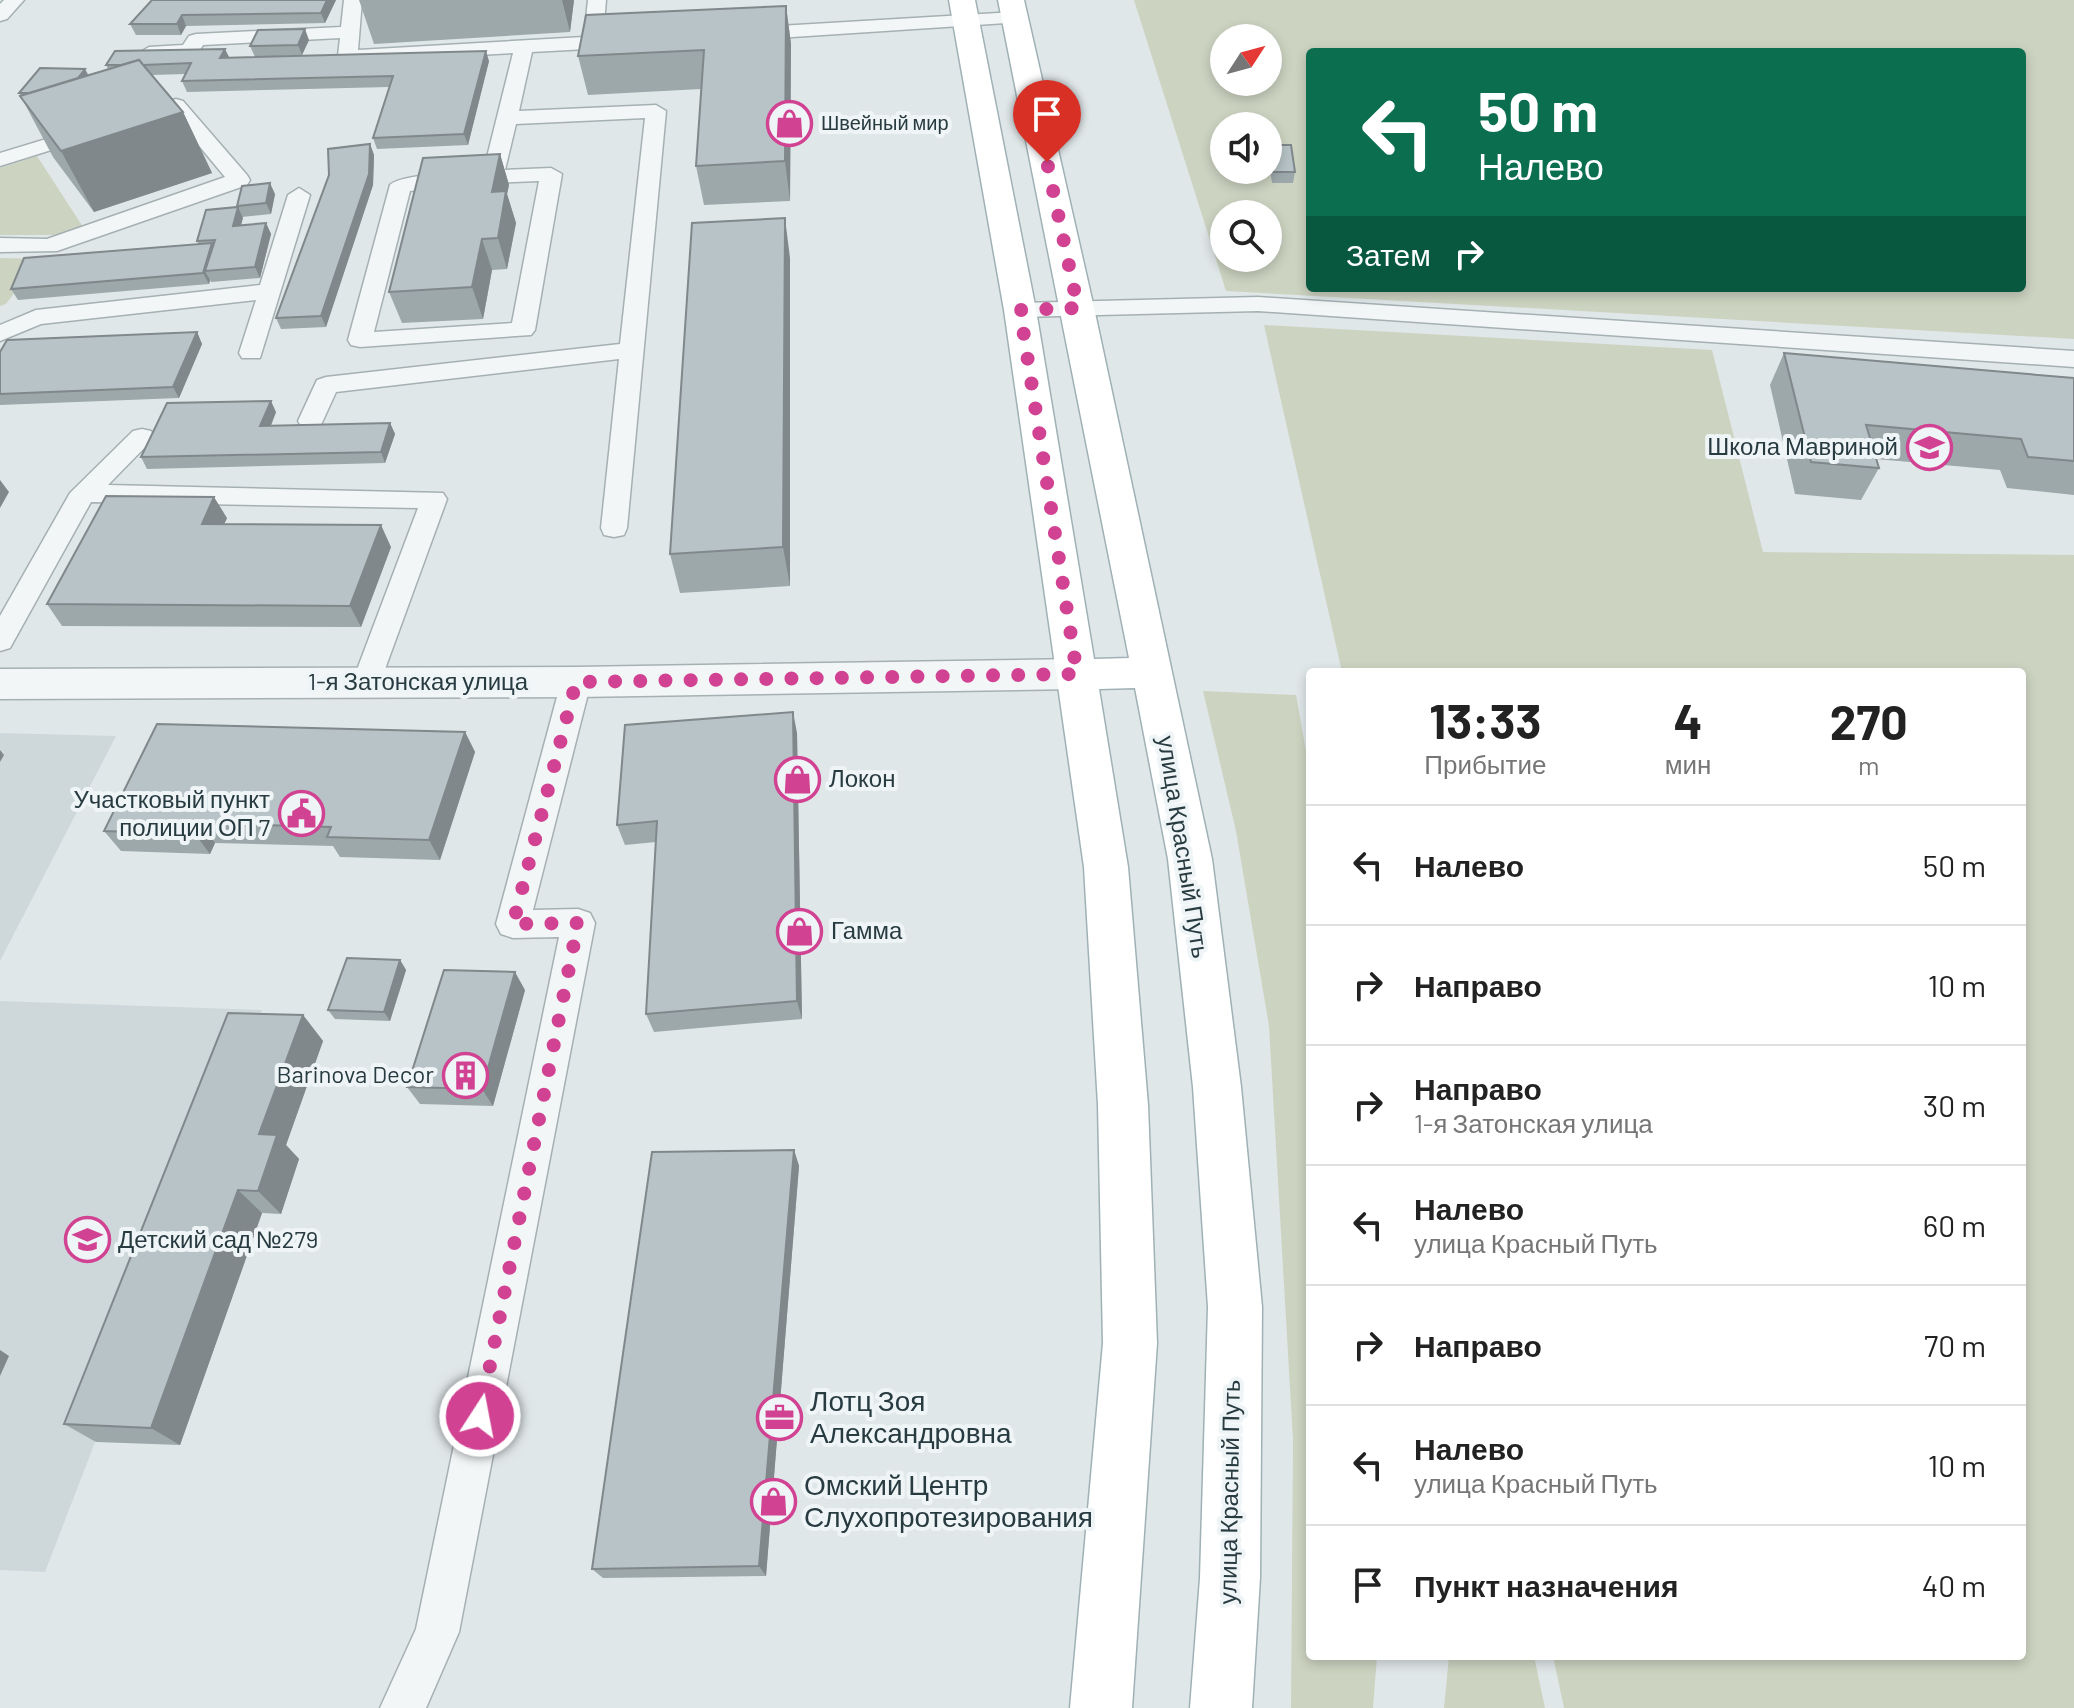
<!DOCTYPE html>
<html lang="ru">
<head>
<meta charset="utf-8">
<style>
	:root { --surface:#fff; --page:#f2f2f2; --text:#222; --muted:#767676; --line:#e0e0e0 }
	body { margin:0; font-family:Barlow,sans-serif; background:var(--page); color:var(--text); height:100vh; display:flex; flex-direction:column; font-size:30px; white-space:nowrap }
	* { box-sizing:border-box; margin:0 }
	p { font-size:26px; color:var(--muted) }
	.icon { flex:none; width:44px; height:44px; fill:none; stroke:currentColor; stroke-width:2; stroke-linecap:round; stroke-linejoin:round }
	.map { position:relative; flex:1; overflow:hidden }
	.side { position:absolute; left:1306px; top:668px; width:720px; height:992px; display:flex; flex-direction:column; background:var(--surface); border-radius:8px; box-shadow:0 4px 12px #0003 }
	.side>* { flex:none }
	.banner { position:absolute; left:1306px; top:48px; width:720px; height:244px; border-radius:8px; box-shadow:0 4px 12px #0003; background:#0b6e4f; color:#fff; overflow:hidden }
	.needle { width:52px; rotate:54deg }
	.fabs { position:absolute; left:1210px; top:24px; display:grid; gap:16px }
	.fabs a { display:grid; place-items:center; width:72px; height:72px; border-radius:50%; background:var(--surface); box-shadow:0 4px 12px #0003; font-size:40px }
	.pin { position:absolute; display:grid; place-items:center; width:68px; height:68px; color:#fff; margin:-82px -34px; border-radius:50% 50% 50% 0; rotate:-45deg; box-shadow:0 0 8px #0007 }
	.pin .icon { rotate:45deg }
	.me { position:absolute; width:88px; margin:-44px; rotate:11deg; stroke-linejoin:round; filter:drop-shadow(0 0 6px #0008) }
	.turn { display:flex; align-items:center; gap:28px; height:168px; padding:0 40px; font-size:36px }
	.turn .icon { width:104px; height:104px; stroke-width:2.5 }
	.turn b { display:block; font-size:56px; line-height:68px }
	.then { display:flex; align-items:center; height:76px; padding:0 40px; background:#0003; gap:16px; font-size:30px }
	.eta { display:flex; justify-content:space-evenly; align-items:center; height:136px; text-align:center }
	.eta b { font-size:48px; font-weight:700; line-height:56px }
	ul { padding:0; list-style:none }
	li { display:flex; align-items:center; gap:24px; height:120px; padding:0 40px; border-top:2px solid var(--line) }
	li div { flex:1 }
	li b { display:block; font-size:30px }
	li em { font-style:normal }
	.map>svg:first-child { display:block }
</style>
</head>
<body>
<div class="map">
<svg width="2074" height="1708" viewBox="0 0 2074 1708">
	<rect width="100%" height="100%" fill="#e0e7e9"/>
	<g fill="#ced8db">
		<path d="M 0,733 L 116,736 L 0,961 Z"/>
		<path d="M 0,1001 L 262,1010 L 45,1572 L 0,1570 Z"/>
	</g>
	<g fill="#cdd3c1" fill-rule="evenodd">
		<path d="M 1134,0 L 2074,0 L 2074,339 L 1226,291 ZM 1224,38 L 1268,38 L 1268,82 L 1224,82 ZM 1310,52 L 2022,52 L 2022,288 L 1310,288 ZM 1224,126 L 1268,126 L 1268,170 L 1224,170 ZM 1224,214 L 1268,214 L 1268,258 L 1224,258 Z"/>
		<path d="M 37,156 L 83,227 L 57,235 L 0,235 L 0,168 Z"/>
		<path d="M 0,258 L 39,259 L 6,304 L 0,306 Z"/>
		<path d="M 1264,325 L 1712,350 L 1763,552 L 2074,555 L 2074,1708 L 1564,1708 L 1553,1656 L 2022,1656 L 2022,672 L 1342,672 Z"/>
		<path d="M 1203,691 L 1296,695 L 1310,773 L 1310,1656 L 1377,1656 L 1373,1708 L 1291,1708 L 1293,1440 L 1269,1026 L 1236,831 Z"/>
		<path d="M 1449,1656 L 1534,1656 L 1545,1708 L 1444,1708 Z"/>
	</g>
	<g fill="none" stroke-linecap="round" stroke-linejoin="round">
		<defs>
			<g id="lane">
				<path d="M 4,0 L 24,0 L 7,19 L 0,21 L 0,4 Z"/>
				<path d="M 344,0 L 362,0 L 358,50 L 584,37 L 588,0 L 606,0 L 603,36 L 624,35 L 634,41 L 624,47 L 532,52 L 519,111 L 656,105 L 666,111 L 627,528 L 624,535 L 614,537 L 604,535 L 601,528 L 619,359 L 336,392 L 320,427 L 302,427 L 298,421 L 317,380 L 326,377 L 620,344 L 645,118 L 516,124 L 505,170 L 551,168 L 562,174 L 535,330 L 531,335 L 360,347 L 351,345 L 348,340 L 390,185 C 399,175 461,170 470,180 L 459,186 L 410,191 L 374,332 L 512,323 L 539,181 L 493,183 L 482,177 L 513,53 L 348,62 L 338,56 L 340,38 L 203,45 L 197,55 C 182,59 150,64 139,53 L 149,47 L 183,45 L 189,36 L 196,34 L 341,27 Z"/>
				<path d="M 1015,12 L 1022,14 L 1025,18 L 1022,22 L 746,40 L 736,34 L 746,28 Z"/>
				<path d="M 176,99 L 183,101 L 247,175 L 250,180 L 247,185 L 57,251 L 0,252 L 0,238 L 47,239 L 225,177 L 172,113 L 152,118 L 142,112 L 145,108 Z"/>
				<path d="M 89,126 L 99,132 L 96,136 L 0,166 L 0,153 Z"/>
				<path d="M 299,188 L 310,195 L 260,358 L 242,358 L 239,353 L 256,300 L 41,324 L 0,341 L 0,325 L 36,310 L 260,285 L 288,195 Z"/>
				<path d="M 1258,297 L 2074,351 L 2074,367 L 1258,311 L 1020,317 L 1012,315 L 1008,310 L 1012,305 L 1020,303 Z"/>
				<path d="M 142,429 L 151,431 L 155,437 L 108,485 L 443,493 L 447,499 L 377,691 L 367,694 L 357,691 L 352,683 L 418,508 L 91,502 L 10,648 L 0,651 L 0,616 L 70,493 L 133,431 Z"/>
				<path d="M 576,671 L 586,674 L 591,682 L 533,910 L 578,909 L 590,913 L 595,923 L 459,1632 L 426,1708 L 380,1708 L 416,1629 L 559,937 L 513,938 L 501,934 L 496,924 L 561,682 L 566,674 Z"/>
			</g>
			<path id="street" d="M 1077,659 L 1091,663 L 1097,674 L 1091,685 L 1077,689 L 576,697 L 0,699 L 0,669 L 576,667 Z"/>
			<path id="primary" d="M 949,0 L 975,0 L 1036,310 L 1094,659 L 1129,658 L 998,0 L 1024,0 L 1094,308 L 1212,859 L 1241,1087 L 1262,1307 L 1260,1578 L 1252,1708 L 1190,1708 L 1200,1578 L 1208,1307 L 1193,1087 L 1168,859 L 1135,688 L 1099,689 L 1128,867 L 1148,1105 L 1157,1343 L 1132,1708 L 1070,1708 L 1103,1343 L 1098,1105 L 1084,867 L 1004,310 Z"/>
		</defs>
		<use href="#lane" stroke="#a5b0b3" stroke-width="3"/>
		<use href="#street" stroke="#a5b0b3" stroke-width="3"/>
		<use href="#primary" stroke="#9fb1b5" stroke-width="3"/>
		<use href="#lane" fill="#f3f6f7" fill-rule="evenodd"/>
		<use href="#street" fill="#f3f6f7" fill-rule="evenodd"/>
		<use href="#primary" fill="#fff" fill-rule="evenodd"/>
	</g>
	<g fill="#9da8aa">
		<path d="M 144,0 L 336,0 L 325,23 L 186,26 L 181,35 L 136,35 L 130,24 L 152,0 Z"/>
		<path d="M 359,0 L 574,0 L 570,32 L 374,44 Z"/>
		<path d="M 786,6 L 791,44 L 790,201 L 704,205 L 696,166 L 701,89 L 588,95 L 578,56 Z"/>
		<path d="M 309,40 L 302,55 L 255,57 L 250,46 Z"/>
		<path d="M 229,58 L 489,61 L 468,145 L 377,149 L 373,138 L 389,87 L 187,92 L 182,81 L 185,74 L 152,75 L 183,112 L 212,173 L 94,212 L 53,157 L 19,93 L 108,69 L 106,65 Z"/>
		<path d="M 370,144 L 374,155 L 373,185 L 326,327 L 281,329 L 276,318 Z"/>
		<path d="M 1269,145 L 1295,172 L 1293,183 L 1272,183 L 1268,156 Z"/>
		<path d="M 500,154 L 509,185 L 507,194 L 516,223 L 507,269 L 492,270 L 483,319 L 402,323 L 389,292 Z"/>
		<path d="M 275,194 L 271,214 L 242,217 L 241,225 L 266,223 L 271,234 L 260,278 L 211,282 L 210,280 L 209,284 L 18,300 L 11,289 L 198,244 L 197,241 L 237,207 L 237,206 Z"/>
		<path d="M 790,258 L 790,586 L 680,593 L 670,554 Z"/>
		<path d="M 197,332 L 202,344 L 179,398 L 0,405 L 0,352 Z"/>
		<path d="M 1784,353 L 2074,378 L 2074,495 L 2007,488 L 2000,470 L 1876,459 L 1879,468 L 1861,500 L 1795,494 L 1770,385 Z"/>
		<path d="M 276,412 L 271,426 L 390,423 L 395,434 L 385,463 L 147,469 L 141,457 Z"/>
		<path d="M 227,518 L 224,524 L 391,547 L 361,627 L 62,626 L 47,604 Z"/>
		<path d="M 465,732 L 475,752 L 440,860 L 340,857 L 333,846 L 215,843 L 210,854 L 121,851 L 104,831 Z"/>
		<path d="M 797,733 L 802,1019 L 654,1032 L 646,1014 L 656,842 L 625,845 L 617,825 Z"/>
		<path d="M 400,960 L 406,970 L 390,1021 L 335,1019 L 328,1010 Z"/>
		<path d="M 525,990 L 493,1106 L 420,1104 L 407,1087 Z"/>
		<path d="M 303,1015 L 323,1041 L 286,1145 L 299,1159 L 281,1214 L 262,1213 L 180,1445 L 96,1442 L 64,1424 Z"/>
		<path d="M 794,1150 L 799,1166 L 766,1576 L 603,1578 L 592,1569 Z"/>
	</g>
	<g fill="#80888b">
		<path d="M 327,0 L 336,0 L 325,23 L 321,13 Z"/>
		<path d="M 562,0 L 574,0 L 570,32 Z"/>
		<path d="M 786,6 L 791,44 L 790,201 L 785,161 Z"/>
		<path d="M 182,15 L 186,26 L 181,35 L 177,24 Z"/>
		<path d="M 305,29 L 309,40 L 302,55 L 298,45 Z"/>
		<path d="M 225,49 L 230,59 L 220,58 Z"/>
		<path d="M 486,51 L 489,61 L 468,145 L 464,134 Z"/>
		<path d="M 85,69 L 91,80 L 65,94 Z"/>
		<path d="M 183,112 L 212,173 L 94,212 L 61,151 Z"/>
		<path d="M 370,144 L 374,155 L 373,185 L 326,327 L 321,316 Z"/>
		<path d="M 500,154 L 509,185 L 507,194 L 516,223 L 507,269 L 498,238 L 492,192 Z"/>
		<path d="M 270,183 L 275,194 L 271,214 L 266,203 Z"/>
		<path d="M 238,207 L 243,218 L 238,237 L 233,226 Z"/>
		<path d="M 785,218 L 790,258 L 790,586 L 783,547 Z"/>
		<path d="M 266,223 L 271,234 L 260,278 L 255,267 Z"/>
		<path d="M 482,239 L 492,270 L 483,319 L 472,287 Z"/>
		<path d="M 212,243 L 217,254 L 205,271 L 210,280 L 209,284 L 203,273 Z"/>
		<path d="M 197,332 L 202,344 L 179,398 L 173,387 Z"/>
		<path d="M 271,401 L 276,412 L 266,437 L 260,426 Z"/>
		<path d="M 390,423 L 395,434 L 385,463 L 381,452 Z"/>
		<path d="M 0,480 L 9,492 L 0,508 Z"/>
		<path d="M 214,497 L 227,518 L 214,546 L 202,524 Z"/>
		<path d="M 381,525 L 391,547 L 361,627 L 350,606 Z"/>
		<path d="M 793,712 L 797,733 L 802,1019 L 797,1001 Z"/>
		<path d="M 465,732 L 475,752 L 440,860 L 429,840 Z"/>
		<path d="M 0,750 L 4,755 L 0,762 Z"/>
		<path d="M 200,823 L 215,843 L 210,854 L 195,834 Z"/>
		<path d="M 400,960 L 406,970 L 390,1021 L 384,1012 Z"/>
		<path d="M 515,972 L 525,990 L 493,1106 L 482,1089 Z"/>
		<path d="M 303,1015 L 323,1041 L 286,1145 L 299,1159 L 281,1214 L 258,1191 L 259,1134 Z"/>
		<path d="M 794,1150 L 799,1166 L 766,1576 L 759,1566 Z"/>
		<path d="M 238,1190 L 262,1213 L 180,1445 L 151,1428 Z"/>
		<path d="M 0,1350 L 9,1356 L 0,1376 Z"/>
	</g>
	<g fill="#b7c3c6" stroke="#80888b" stroke-width="2">
		<path d="M 152,0 L 327,0 L 321,13 L 182,15 L 177,24 L 130,24 Z"/>
		<path d="M 786,6 L 785,161 L 696,166 L 704,50 L 578,56 L 586,15 Z"/>
		<path d="M 305,29 L 298,45 L 250,46 L 258,30 Z"/>
		<path d="M 225,49 L 220,58 L 486,51 L 464,134 L 373,138 L 393,76 L 182,81 L 191,63 L 143,65 L 139,60 L 121,65 L 106,65 L 115,51 Z"/>
		<path d="M 139,60 L 183,112 L 61,151 L 20,96 Z"/>
		<path d="M 40,68 L 85,69 L 78,78 L 29,93 L 19,93 Z"/>
		<path d="M 370,144 L 369,174 L 321,316 L 276,318 L 329,175 L 328,149 Z"/>
		<path d="M 1269,145 L 1291,145 L 1295,172 L 1273,172 Z"/>
		<path d="M 500,154 L 492,192 L 506,191 L 498,238 L 482,239 L 472,287 L 389,292 L 423,158 Z"/>
		<path d="M 270,183 L 266,203 L 237,206 L 242,186 Z"/>
		<path d="M 238,207 L 233,226 L 266,223 L 255,267 L 205,271 L 215,240 L 197,241 L 206,210 Z"/>
		<path d="M 785,218 L 783,547 L 670,554 L 692,223 Z"/>
		<path d="M 212,243 L 203,273 L 11,289 L 24,258 Z"/>
		<path d="M 197,332 L 173,387 L 0,394 L 0,352 L 7,340 Z"/>
		<path d="M 1784,353 L 2074,378 L 2074,461 L 2028,457 L 2021,439 L 1866,425 L 1879,468 L 1811,462 Z"/>
		<path d="M 271,401 L 260,426 L 390,423 L 381,452 L 141,457 L 167,403 Z"/>
		<path d="M 106,496 L 214,497 L 202,524 L 381,525 L 350,606 L 47,604 Z"/>
		<path d="M 793,712 L 797,1001 L 646,1014 L 657,821 L 617,825 L 625,725 Z"/>
		<path d="M 157,724 L 465,732 L 429,840 L 327,837 L 331,827 L 200,823 L 195,834 L 104,831 Z"/>
		<path d="M 347,958 L 400,960 L 384,1012 L 328,1010 Z"/>
		<path d="M 444,970 L 515,972 L 482,1089 L 407,1087 Z"/>
		<path d="M 228,1013 L 303,1015 L 259,1134 L 277,1135 L 258,1191 L 238,1190 L 151,1428 L 64,1424 Z"/>
		<path d="M 794,1150 L 759,1566 L 592,1569 L 652,1152 Z"/>
	</g>
	<g fill="none" stroke-linecap="round" stroke-linejoin="round">
		<path stroke="#d14292" stroke-width="14" stroke-dasharray="0 25.2" d="M 480,1416 L 578,923 L 513,924 L 576,682 L 1077,674 L 1020,310 L 1078,308 L 1047,162"/>
	</g>
	<defs>
		<symbol id="shop-ring" viewBox="-11 -11 22 22"><circle r="9.5" fill="#eff5f7" stroke="#d14292" stroke-width="1.5"/><path d="M-5-2.5h2.3a2.7 3.5 0 0 1 5.4 0H5L5.5 6h-11ZM-1.5-2.5h3a1.5 2.3 0 0 0-3 0Z" fill="#d14292"/></symbol>
		<symbol id="school-ring" viewBox="-11 -11 22 22"><circle r="9.5" fill="#eff5f7" stroke="#d14292" stroke-width="1.5"/><path d="M0-5L7-2L0 1L-7-2ZM-4 1L0 2.5L4 1V4Q0 6-4 4Z" fill="#d14292"/></symbol>
		<symbol id="civic-ring" viewBox="-11 -11 22 22"><circle r="9.5" fill="#eff5f7" stroke="#d14292" stroke-width="1.5"/><path d="M-.6-6.5H3V-4.5H.6V-3L4-1V1h2V6H-6V1h2V-1L-.6-3ZM-1.2 2.5V6h2.4V2.5Z" fill="#d14292"/></symbol>
		<symbol id="building-ring" viewBox="-11 -11 22 22"><circle r="9.5" fill="#eff5f7" stroke="#d14292" stroke-width="1.5"/><path d="M-4-6H4V6H1V3H-1V6H-4ZM-2.5-4.3h1.7v1.8h-1.7ZM.8-4.3h1.7v1.8H.8ZM-2.5-1h1.7V.8h-1.7ZM.8-1h1.7V.8H.8Z" fill="#d14292"/></symbol>
		<symbol id="office-ring" viewBox="-11 -11 22 22"><circle r="9.5" fill="#eff5f7" stroke="#d14292" stroke-width="1.5"/><path d="M-6-3h4V-5.5h4V-3h4V5H-6ZM-1-4.5V-3h2v-1.5ZM-6 0V1H6V0Z" fill="#d14292"/></symbol>
	</defs>
	<g fill-rule="evenodd">
		<use href="#shop-ring" x="764" y="98" width="51" height="51"/>
		<use href="#school-ring" x="1904" y="422" width="51" height="51"/>
		<use href="#shop-ring" x="772" y="754" width="51" height="51"/>
		<use href="#civic-ring" x="276" y="788" width="51" height="51"/>
		<use href="#shop-ring" x="774" y="906" width="51" height="51"/>
		<use href="#building-ring" x="440" y="1050" width="51" height="51"/>
		<use href="#school-ring" x="62" y="1214" width="51" height="51"/>
		<use href="#office-ring" x="754" y="1392" width="51" height="51"/>
		<use href="#shop-ring" x="748" y="1476" width="51" height="51"/>
	</g>
	<g text-anchor="middle" stroke-width="8" stroke-linejoin="round" paint-order="stroke">
		<g font-size="20" fill="#283b41" stroke="#eff5f7" text-anchor="start">
			<text x="821" y="130">Швейный мир</text>
		</g>
		<g font-size="24" fill="#283b41" stroke="#eff5f7" text-anchor="end">
			<text x="1898" y="455">Школа Мавриной</text>
			<text x="829" y="787" text-anchor="start">Локон</text>
			<text x="270" y="808">Участковый пункт<tspan x="270" dy="28">полиции ОП 7</tspan></text>
			<text x="831" y="939" text-anchor="start">Гамма</text>
			<text x="434" y="1083">Barinova Decor</text>
			<text x="118" y="1248" text-anchor="start">Детский сад №279</text>
		</g>
		<g font-size="24" fill="#283b41" stroke="#eff5f7">
			<text x="418" y="690">1-я Затонская улица</text>
			<text transform="translate(1183 847) rotate(81)" y="8">улица Красный Путь</text>
			<text transform="translate(1230 1492) rotate(-89)" y="8">улица Красный Путь</text>
		</g>
		<g font-size="28" fill="#283b41" stroke="#eff5f7" text-anchor="start">
			<text x="810" y="1411">Лотц Зоя<tspan x="810" dy="32">Александровна</tspan></text>
			<text x="804" y="1495">Омский Центр<tspan x="804" dy="32">Слухопротезирования</tspan></text>
		</g>
	</g>
</svg>
<div class="fabs">
<a><svg class="needle" viewBox="-14 -14 28 28"><path d="M0-13l5 13h-10z" fill="#e53935"/><path d="M0 13l5-13h-10z" fill="#767676"/></svg></a>
<a><svg class="icon" aria-label="sound" viewBox="0 0 24 24"><path d="M4 9h4l5-4v14l-5-4H4zM17 9q2 3 0 6"/></svg></a>
<a><svg class="icon" aria-label="search" viewBox="0 0 24 24"><circle cx="10" cy="10" r="6"/><path d="M15 15l6 6"/></svg></a>
</div>
<div class="pin" style="left:1047px;top:162px;background:#d93025"><svg class="icon" aria-label="arrive" viewBox="0 0 24 24"><path d="M6 21V4h12l-3 4 3 4H6"/></svg></div>
<svg class="me" style="left:480px;top:1416px" viewBox="-20 -20 40 40"><circle r="17" fill="#d14292" stroke="#fff" stroke-width="3"/><path d="M0-11L8 9 0 5-8 9z" fill="#fff"/></svg>
<div class="banner">
<div class="turn"><svg class="icon" aria-label="left" viewBox="0 0 24 24"><path d="M17 20v-9H6M10 6l-5 5 5 5"/></svg><div><b>50 m</b>Налево</div></div>
<div class="then">Затем<svg class="icon" aria-label="right" viewBox="0 0 24 24"><path d="M7 20v-9h11M14 6l5 5-5 5"/></svg></div>
</div>
<section class="side">
<div class="eta">
<div><b>13:33</b><p>Прибытие</p></div>
<div><b>4</b><p>мин</p></div>
<div><b>270</b><p>m</p></div>
</div>
<ul>
<li><svg class="icon" aria-label="left" viewBox="0 0 24 24"><path d="M17 20v-9H6M10 6l-5 5 5 5"/></svg><div><b>Налево</b></div><em>50 m</em></li>
<li><svg class="icon" aria-label="right" viewBox="0 0 24 24"><path d="M7 20v-9h11M14 6l5 5-5 5"/></svg><div><b>Направо</b></div><em>10 m</em></li>
<li><svg class="icon" aria-label="right" viewBox="0 0 24 24"><path d="M7 20v-9h11M14 6l5 5-5 5"/></svg><div><b>Направо</b><p>1-я Затонская улица</p></div><em>30 m</em></li>
<li><svg class="icon" aria-label="left" viewBox="0 0 24 24"><path d="M17 20v-9H6M10 6l-5 5 5 5"/></svg><div><b>Налево</b><p>улица Красный Путь</p></div><em>60 m</em></li>
<li><svg class="icon" aria-label="right" viewBox="0 0 24 24"><path d="M7 20v-9h11M14 6l5 5-5 5"/></svg><div><b>Направо</b></div><em>70 m</em></li>
<li><svg class="icon" aria-label="left" viewBox="0 0 24 24"><path d="M17 20v-9H6M10 6l-5 5 5 5"/></svg><div><b>Налево</b><p>улица Красный Путь</p></div><em>10 m</em></li>
<li><svg class="icon" aria-label="arrive" viewBox="0 0 24 24"><path d="M6 21V4h12l-3 4 3 4H6"/></svg><div><b>Пункт назначения</b></div><em>40 m</em></li>
</ul>
</section>
</div>
</body>
</html>
